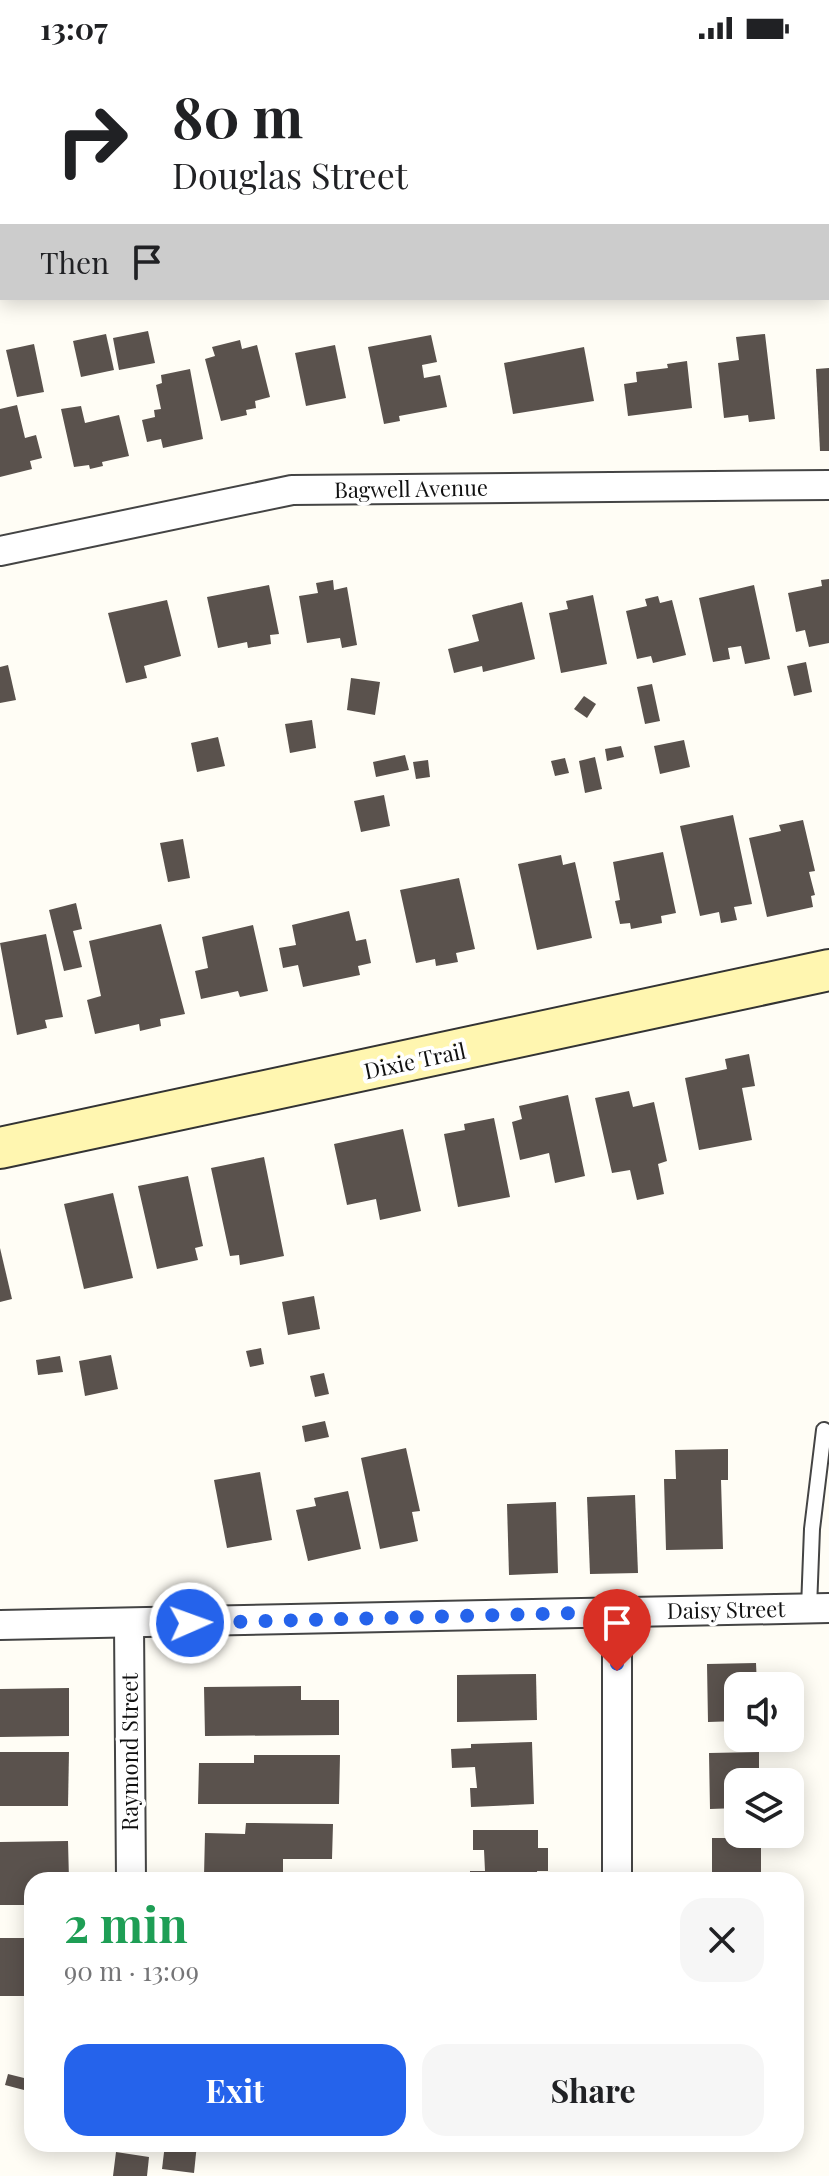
<!DOCTYPE html>
<html lang="en">
<head>
<meta charset="utf-8">
<style>
	:root { --surface:#fff; --page:#f6f6f6; --text:#202124; --muted:#757577; --accent:#2563eb }
	body { margin:0; font-family:"Playfair Display",serif; background:var(--page); color:var(--text); height:100vh; display:flex; flex-direction:column; font-size:30px; white-space:nowrap }
	* { box-sizing:border-box; margin:0 }
	p { font-size:26px; color:var(--muted) }
	.icon { flex:none; width:44px; height:44px; fill:none; stroke:currentColor; stroke-width:2; stroke-linecap:round; stroke-linejoin:round }
	.map { position:relative; flex:1; overflow:hidden }
	.panel { position:absolute; left:24px; top:1816px; width:780px; height:280px; display:flex; flex-direction:column; background:var(--surface); border-radius:24px; box-shadow:0 4px 20px #0003 }
	.panel>* { flex:none }
	.banner { position:absolute; left:0px; top:0px; width:830px; height:244px; box-shadow:0 4px 20px #0003; background:#fff; color:var(--text); overflow:hidden }
	.fabs { position:absolute; left:724px; top:1616px; display:grid; gap:16px }
	.fabs a { display:grid; place-items:center; width:80px; height:80px; border-radius:16px; background:var(--surface); box-shadow:0 4px 20px #0003; font-size:40px }
	.pin { position:absolute; display:grid; place-items:center; width:68px; height:68px; color:#fff; margin:-82px -34px; border-radius:50% 50% 50% 0; rotate:-45deg; box-shadow:0 0 8px #0007 }
	.pin .icon { rotate:45deg }
	.me { position:absolute; width:88px; margin:-44px; rotate:88deg; stroke-linejoin:round; filter:drop-shadow(0 0 6px #0008) }
	.turn { display:flex; align-items:center; gap:28px; height:168px; padding:0 40px; font-size:36px }
	.turn .icon { width:104px; height:104px; stroke-width:2.5 }
	.turn b { display:block; font-size:56px; line-height:68px }
	.then { display:flex; align-items:center; height:76px; padding:0 40px; background:#0003; gap:16px; font-size:30px }
	.round { display:grid; place-items:center; flex:none; width:84px; height:84px; border-radius:24px; background:var(--page) }
	.head { display:flex; align-items:center; justify-content:space-between; height:136px; padding:0 40px }
	h1 { font-size:48px; font-weight:700; line-height:60px; color:#1e9e55 }
	.action { display:flex; gap:16px; margin-top:auto; padding:16px 40px }
	.action a { flex:1; height:92px; border-radius:24px; background:var(--accent); color:#fff; font-size:32px; font-weight:700; line-height:92px; text-align:center }
	.action a+a { background:var(--page); color:var(--text) }
	.status { display:flex; justify-content:space-between; align-items:center; height:56px; padding:0 40px; background:var(--surface); direction:ltr }
	.status svg { height:22px; fill:currentColor }
	.map>svg:first-child { display:block }
</style>
</head>
<body>
<div class="status"><b>13:07</b><svg viewBox="0 0 49 12"><path d="M0 12V9h3v3zM5 12V6h3v6zM10 12V3h3v9zM15 12V0h3v12zM26 1h20v11H26zM47 4h2v5h-2z"/></svg></div>
<div class="map">
<svg width="829" height="2120" viewBox="0 0 829 2120">
	<rect width="100%" height="100%" fill="#fffdf5"/>
	<g fill="#5a524d">
		<path d="M 148,275 L 155,307 L 119,314 L 113,282 Z"/>
		<path d="M 106,278 L 114,314 L 81,321 L 73,285 Z"/>
		<path d="M 765,278 L 775,363 L 749,366 L 748,359 L 724,362 L 718,307 L 739,304 L 736,281 Z"/>
		<path d="M 431,279 L 437,306 L 422,309 L 424,322 L 440,319 L 447,351 L 399,360 L 400,365 L 384,368 L 368,291 Z"/>
		<path d="M 240,284 L 242,293 L 257,289 L 270,341 L 255,345 L 256,352 L 246,354 L 247,359 L 221,365 L 205,303 L 215,300 L 212,291 Z"/>
		<path d="M 34,288 L 44,336 L 17,341 L 6,294 Z"/>
		<path d="M 335,289 L 346,342 L 306,350 L 295,297 Z"/>
		<path d="M 584,291 L 594,345 L 513,358 L 504,307 Z"/>
		<path d="M 687,305 L 692,352 L 628,360 L 624,328 L 637,326 L 636,316 L 668,312 L 667,308 Z"/>
		<path d="M 829,312 L 829,395 L 820,395 L 816,313 Z"/>
		<path d="M 190,313 L 203,383 L 163,392 L 161,383 L 147,386 L 142,364 L 155,361 L 154,354 L 161,353 L 156,329 L 162,327 L 161,319 Z"/>
		<path d="M 17,349 L 25,382 L 36,379 L 42,402 L 30,405 L 32,413 L 0,421 L 0,353 Z"/>
		<path d="M 81,350 L 85,367 L 119,359 L 129,400 L 102,406 L 103,410 L 90,413 L 89,409 L 74,411 L 61,353 Z"/>
		<path d="M 829,523 L 829,587 L 809,591 L 805,574 L 796,576 L 788,537 L 822,530 L 821,524 Z"/>
		<path d="M 333,524 L 334,534 L 347,531 L 357,589 L 342,592 L 340,582 L 307,587 L 299,540 L 318,537 L 316,527 Z"/>
		<path d="M 269,529 L 279,578 L 270,579 L 271,588 L 248,592 L 247,586 L 218,592 L 207,541 Z"/>
		<path d="M 754,529 L 770,603 L 745,608 L 741,590 L 728,592 L 730,603 L 713,606 L 699,542 Z"/>
		<path d="M 593,539 L 607,608 L 561,617 L 549,557 L 568,553 L 566,545 Z"/>
		<path d="M 658,540 L 660,547 L 672,544 L 686,599 L 653,607 L 651,600 L 637,603 L 626,555 L 647,550 L 645,543 Z"/>
		<path d="M 167,544 L 181,600 L 144,610 L 147,622 L 126,627 L 108,557 Z"/>
		<path d="M 522,546 L 535,603 L 483,616 L 482,610 L 454,617 L 448,593 L 479,585 L 472,559 Z"/>
		<path d="M 806,606 L 812,636 L 794,640 L 787,610 Z"/>
		<path d="M 8,609 L 16,644 L 0,647 L 0,611 Z"/>
		<path d="M 351,622 L 380,626 L 375,659 L 347,654 Z"/>
		<path d="M 652,628 L 660,665 L 645,668 L 637,631 Z"/>
		<path d="M 584,640 L 596,648 L 587,662 L 574,653 Z"/>
		<path d="M 312,664 L 316,692 L 290,697 L 285,668 Z"/>
		<path d="M 218,681 L 225,710 L 197,716 L 191,687 Z"/>
		<path d="M 684,684 L 690,711 L 660,718 L 654,690 Z"/>
		<path d="M 621,690 L 624,701 L 607,705 L 605,693 Z"/>
		<path d="M 405,699 L 409,714 L 376,721 L 373,706 Z"/>
		<path d="M 595,701 L 602,733 L 585,737 L 579,705 Z"/>
		<path d="M 565,702 L 569,717 L 555,720 L 551,705 Z"/>
		<path d="M 428,704 L 430,721 L 416,723 L 413,706 Z"/>
		<path d="M 384,739 L 390,770 L 361,776 L 354,745 Z"/>
		<path d="M 733,759 L 752,848 L 734,851 L 737,864 L 721,867 L 719,856 L 700,860 L 680,770 Z"/>
		<path d="M 803,764 L 815,815 L 809,816 L 815,839 L 811,840 L 813,851 L 767,861 L 749,782 L 781,775 L 779,769 Z"/>
		<path d="M 183,783 L 190,822 L 168,826 L 160,787 Z"/>
		<path d="M 663,796 L 676,857 L 661,860 L 662,867 L 631,873 L 630,867 L 620,868 L 615,845 L 620,844 L 613,806 Z"/>
		<path d="M 561,799 L 563,809 L 575,806 L 592,882 L 537,894 L 518,808 Z"/>
		<path d="M 459,822 L 475,893 L 456,897 L 458,906 L 436,910 L 435,903 L 416,907 L 400,834 Z"/>
		<path d="M 76,847 L 82,873 L 73,875 L 82,911 L 64,915 L 49,854 Z"/>
		<path d="M 349,855 L 356,885 L 366,883 L 371,907 L 358,910 L 360,919 L 303,931 L 298,909 L 283,912 L 279,892 L 296,889 L 292,869 Z"/>
		<path d="M 161,868 L 185,958 L 160,963 L 161,970 L 140,975 L 139,968 L 95,978 L 87,944 L 101,940 L 89,885 Z"/>
		<path d="M 253,869 L 268,935 L 240,941 L 238,935 L 201,943 L 195,915 L 208,912 L 202,881 Z"/>
		<path d="M 46,878 L 63,961 L 45,964 L 47,972 L 17,979 L 0,887 Z"/>
		<path d="M 749,998 L 755,1030 L 742,1032 L 752,1084 L 699,1094 L 685,1022 L 727,1013 L 725,1003 Z"/>
		<path d="M 629,1035 L 633,1051 L 654,1046 L 667,1105 L 658,1108 L 664,1138 L 637,1144 L 630,1114 L 612,1117 L 595,1042 Z"/>
		<path d="M 568,1039 L 585,1120 L 555,1127 L 549,1097 L 520,1104 L 512,1066 L 522,1063 L 519,1050 Z"/>
		<path d="M 494,1062 L 510,1141 L 458,1151 L 444,1078 L 465,1074 L 464,1068 Z"/>
		<path d="M 403,1073 L 421,1155 L 380,1164 L 376,1143 L 347,1149 L 334,1088 Z"/>
		<path d="M 264,1101 L 284,1200 L 240,1209 L 239,1199 L 230,1200 L 211,1112 Z"/>
		<path d="M 188,1120 L 203,1190 L 195,1192 L 198,1204 L 157,1213 L 138,1130 Z"/>
		<path d="M 113,1137 L 133,1222 L 84,1233 L 64,1148 Z"/>
		<path d="M 0,1192 L 12,1243 L 0,1246 Z"/>
		<path d="M 314,1240 L 320,1273 L 288,1279 L 282,1246 Z"/>
		<path d="M 261,1292 L 264,1308 L 250,1311 L 246,1295 Z"/>
		<path d="M 111,1299 L 118,1333 L 85,1340 L 79,1305 Z"/>
		<path d="M 60,1300 L 63,1316 L 38,1319 L 36,1304 Z"/>
		<path d="M 324,1317 L 329,1338 L 315,1341 L 310,1320 Z"/>
		<path d="M 325,1365 L 329,1381 L 305,1386 L 302,1370 Z"/>
		<path d="M 406,1392 L 420,1455 L 412,1456 L 418,1485 L 380,1493 L 361,1402 Z"/>
		<path d="M 728,1393 L 728,1424 L 721,1424 L 723,1493 L 666,1494 L 664,1423 L 676,1423 L 675,1394 Z"/>
		<path d="M 260,1416 L 272,1484 L 227,1492 L 214,1424 Z"/>
		<path d="M 348,1435 L 361,1493 L 308,1505 L 296,1454 L 316,1450 L 314,1442 Z"/>
		<path d="M 635,1439 L 638,1517 L 590,1518 L 587,1441 Z"/>
		<path d="M 556,1446 L 558,1517 L 509,1519 L 507,1448 Z"/>
		<path d="M 756,1607 L 757,1630 L 738,1630 L 738,1665 L 708,1666 L 707,1608 Z"/>
		<path d="M 536,1618 L 537,1664 L 457,1666 L 457,1619 Z"/>
		<path d="M 301,1630 L 301,1644 L 339,1644 L 339,1679 L 205,1680 L 204,1631 Z"/>
		<path d="M 69,1632 L 69,1680 L 0,1681 L 0,1633 Z"/>
		<path d="M 532,1686 L 534,1748 L 471,1751 L 470,1732 L 477,1732 L 475,1711 L 452,1712 L 451,1693 L 471,1692 L 471,1688 Z"/>
		<path d="M 0,1696 L 69,1696 L 68,1750 L 0,1750 Z"/>
		<path d="M 759,1696 L 759,1726 L 738,1726 L 738,1752 L 710,1753 L 709,1697 Z"/>
		<path d="M 254,1699 L 340,1699 L 339,1748 L 198,1748 L 199,1707 L 254,1707 Z"/>
		<path d="M 246,1767 L 333,1768 L 332,1803 L 283,1803 L 283,1821 L 204,1820 L 205,1777 L 245,1778 Z"/>
		<path d="M 473,1774 L 538,1774 L 538,1792 L 548,1792 L 548,1815 L 537,1815 L 538,1824 L 470,1824 L 470,1815 L 485,1815 L 484,1794 L 473,1794 Z"/>
		<rect x="712" y="1782" width="49" height="42"/>
		<path d="M 68,1785 L 69,1824 L 32,1824 L 32,1849 L 0,1849 L 0,1786 Z"/>
		<path d="M 29,1872 L 32,1872 L 32,1940 L 0,1940 L 0,1882 L 29,1882 Z"/>
		<path d="M 8,2018 L 28,2023 L 24,2034 L 5,2029 Z"/>
		<path d="M 165,2088 L 197,2088 L 194,2117 L 162,2113 Z"/>
		<path d="M 116,2096 L 149,2101 L 147,2120 L 113,2120 Z"/>
	</g>
	<g fill="none" stroke-linecap="round" stroke-linejoin="round">
		<defs>
			<path id="service" d="M 809,1552 L 812,1473 L 824,1374"/>
			<g id="minor">
				<path d="M 0,495 L 292,434 L 829,429"/>
				<path d="M 129,1568 L 131,1824"/>
				<path d="M 0,1569 L 829,1552"/>
				<path d="M 617,1824 L 617,1556"/>
			</g>
			<path id="secondary" d="M 0,1092 L 829,914"/>
		</defs>
		<use href="#service" stroke="#444" stroke-width="18"/>
		<use href="#minor" stroke="#444" stroke-width="32"/>
		<use href="#secondary" stroke="#333" stroke-width="44"/>
		<use href="#service" stroke="#fff" stroke-width="14"/>
		<use href="#minor" stroke="#fff" stroke-width="28"/>
		<use href="#secondary" stroke="#fff6b0" stroke-width="40"/>
	</g>
	<g fill="none" stroke-linecap="round" stroke-linejoin="round">
		<path stroke="#2563eb" stroke-width="14" stroke-dasharray="0 25.2" d="M 190,1567 L 617,1556 L 617,1615"/>
	</g>
	<g text-anchor="middle" stroke-width="8" stroke-linejoin="round" paint-order="stroke">
		<g font-size="22" fill="#111" stroke="#fff">
			<text transform="translate(411 433) rotate(-1)" y="8">Bagwell Avenue</text>
			<text transform="translate(415 1005) rotate(-12)" y="8">Dixie Trail</text>
			<text transform="translate(726 1554) rotate(-1)" y="8">Daisy Street</text>
			<text transform="translate(130 1696) rotate(-90)" y="8">Raymond Street</text>
		</g>
	</g>
</svg>
<div class="fabs">
<a><svg class="icon" aria-label="sound" viewBox="0 0 24 24"><path d="M4 9h4l5-4v14l-5-4H4zM17 9q2 3 0 6"/></svg></a>
<a><svg class="icon" aria-label="layers" viewBox="0 0 24 24"><path d="M12 4l9 5-9 5-9-5zM3 14l9 5 9-5"/></svg></a>
</div>
<div class="pin" style="left:617px;top:1615px;background:#d93025"><svg class="icon" aria-label="arrive" viewBox="0 0 24 24"><path d="M6 21V4h12l-3 4 3 4H6"/></svg></div>
<svg class="me" style="left:190px;top:1567px" viewBox="-20 -20 40 40"><circle r="17" fill="#2563eb" stroke="#fff" stroke-width="3"/><path d="M0-11L8 9 0 5-8 9z" fill="#fff"/></svg>
<div class="banner">
<div class="turn"><svg class="icon" aria-label="right" viewBox="0 0 24 24"><path d="M7 20v-9h11M14 6l5 5-5 5"/></svg><div><b>80 m</b>Douglas Street</div></div>
<div class="then">Then<svg class="icon" aria-label="arrive" viewBox="0 0 24 24"><path d="M6 21V4h12l-3 4 3 4H6"/></svg></div>
</div>
<section class="panel">
<div class="head"><div><h1>2 min</h1><p>90 m · 13:09</p></div><a class="round"><svg class="icon" aria-label="close" viewBox="0 0 24 24"><path d="M6 6l12 12M18 6L6 18"/></svg></a></div>
<div class="action"><a>Exit</a><a>Share</a></div>
</section>
</div>
</body>
</html>
